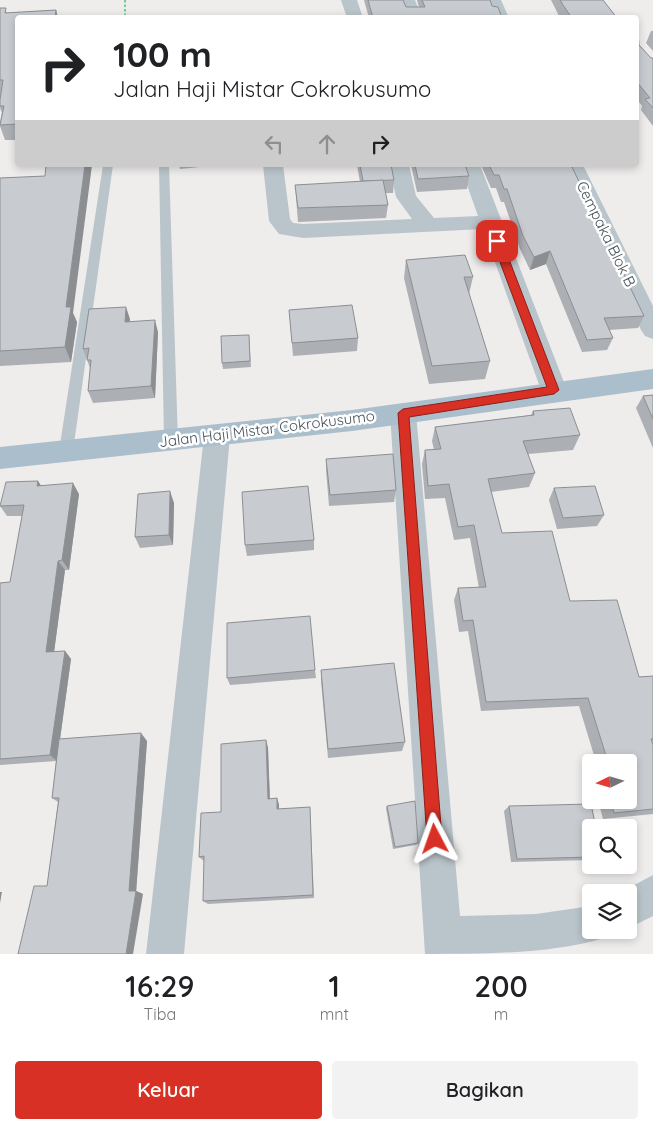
<!DOCTYPE html>
<html lang="id">
<head>
<meta charset="utf-8">
<style>
	:root { --surface:#fff; --page:#f2f2f2; --text:#202124; --muted:#757577; --accent:#d93025 }
	body { margin:0; font-family:Quicksand,sans-serif; background:var(--page); color:var(--text); height:100vh; display:flex; flex-direction:column; font-size:19px; white-space:nowrap }
	* { box-sizing:border-box; margin:0 }
	p { font-size:16px; color:var(--muted) }
	.icon { flex:none; width:28px; height:28px; fill:none; stroke:currentColor; stroke-width:2; stroke-linecap:round; stroke-linejoin:round }
	.map { position:relative; height:954px; overflow:hidden }
	.drawer { display:flex; flex-direction:column; background:var(--surface); flex:1 }
	.drawer>* { flex:none }
	.guide { position:absolute; left:15px; top:15px; width:624px; height:152px; border-radius:5px; box-shadow:0 2px 8px #0003; background:#fff; color:var(--text); overflow:hidden }
	.needle { width:32px; rotate:265deg }
	.controls { position:absolute; left:582px; top:754px; display:grid; gap:10px }
	.controls a { display:grid; place-items:center; width:55px; height:55px; border-radius:5px; background:var(--surface); box-shadow:0 2px 8px #0003; font-size:25px }
	.pin { position:absolute; display:grid; place-items:center; width:42px; height:42px; color:#fff; margin:-21px; border-radius:10px; box-shadow:0 2px 8px #0006 }
	.me { position:absolute; width:55px; margin:-28px; rotate:356deg; stroke-linejoin:round; filter:drop-shadow(0 0 4px #0008) }
	.turn { display:flex; align-items:center; gap:18px; height:105px; padding:0 15px; font-size:22px }
	.turn .icon { width:65px; height:65px; stroke-width:2.5 }
	.turn b { display:block; font-size:35px; line-height:42px }
	.lanes { display:flex; align-items:center; height:48px; padding:0 15px; background:#0003; justify-content:center; gap:25px; direction:ltr }
	.lanes .off { opacity:.35 }
	.eta { display:flex; justify-content:space-evenly; align-items:center; height:85px; text-align:center }
	.eta b { font-size:30px; font-weight:600; line-height:35px }
	.action { display:flex; gap:10px; margin-top:auto; padding:10px 15px }
	.action a { flex:1; height:58px; border-radius:5px; background:var(--accent); color:#fff; font-size:20px; font-weight:600; line-height:58px; text-align:center }
	.action a+a { background:var(--page); color:var(--text) }
	.map>svg:first-child { display:block }
</style>
</head>
<body>
<div class="map">
<svg width="653" height="954" viewBox="0 0 653 954">
	<rect width="100%" height="100%" fill="#efecec"/>
	<g fill="none" stroke-linecap="round" stroke-linejoin="round">
		<path stroke="#72ca98" stroke-width="2" stroke-dasharray="2.5 2" stroke-linecap="butt" d="M 125,0 L 125,18"/>
		<g fill="#bac5cb" fill-rule="evenodd">
			<path d="M 103,165 L 113,165 L 73,451 L 71,455 L 66,457 L 61,455 L 59,451 Z"/>
			<path d="M 159,165 L 169,165 L 178,441 L 176,445 L 166,445 L 164,441 Z"/>
		</g>
		<g fill="#bac5cb" fill-rule="evenodd">
			<path d="M 341,0 L 357,0 L 363,18 L 347,18 Z"/>
			<path d="M 399,0 L 415,0 L 422,18 L 406,18 Z"/>
			<path d="M 485,0 L 501,0 L 509,18 L 492,18 Z"/>
			<path d="M 263,165 L 283,165 L 290,219 L 293,223 L 303,224 L 412,219 L 396,197 L 389,165 L 409,165 L 416,196 L 434,218 L 478,216 L 460,165 L 480,165 L 567,390 L 563,397 L 554,400 L 545,397 L 541,390 L 483,229 L 303,238 L 279,234 L 269,221 Z"/>
			<path d="M 563,165 L 583,165 L 653,306 L 653,339 L 645,336 L 641,330 Z"/>
			<path d="M 403,403 L 412,406 L 416,413 L 460,916 L 536,914 L 591,906 L 591,930 L 608,930 L 604,938 C 552,954 481,954 425,954 L 390,413 L 394,406 Z"/>
			<path d="M 217,425 L 226,428 L 230,436 L 184,954 L 146,954 L 204,436 L 208,428 Z"/>
			<path d="M 653,875 L 653,916 L 629,928 L 629,892 L 621,892 Z"/>
		</g>
		<path fill="#abbecb" fill-rule="evenodd" d="M 653,369 L 653,389 L 352,431 L 0,469 L 0,447 L 352,410 Z"/>
	</g>
	<g fill="#acafb4">
		<path d="M 364,0 L 403,0 L 406,7 L 419,7 L 417,0 L 490,0 L 492,6 L 502,18 L 369,18 Z"/>
		<path d="M 551,0 L 603,0 L 617,18 L 560,18 Z"/>
		<path d="M 0,8 L 8,13 L 56,10 L 58,18 L 18,18 L 18,140 L 5,140 L 0,126 L 0,122 L 2,113 L 0,108 L 1,96 L 0,96 Z"/>
		<path d="M 651,31 L 653,31 L 653,51 L 646,43 Z"/>
		<path d="M 636,33 L 639,45 L 651,58 L 653,58 L 653,126 L 641,110 L 642,106 L 636,98 Z"/>
		<path d="M 179,165 L 209,165 L 209,166 L 180,169 Z"/>
		<path d="M 357,165 L 391,165 L 394,180 L 393,193 L 385,193 L 388,205 L 386,218 L 298,222 L 295,185 L 360,182 Z"/>
		<path d="M 411,165 L 465,165 L 469,176 L 467,189 L 417,192 Z"/>
		<path d="M 481,165 L 571,165 L 644,316 L 638,328 L 609,330 L 613,338 L 607,350 L 582,352 L 546,264 L 530,270 L 520,249 L 504,202 L 501,202 L 496,188 L 491,188 Z"/>
		<path d="M 45,176 L 73,313 L 77,322 L 71,362 L 0,366 L 0,178 Z"/>
		<path d="M 406,260 L 473,277 L 469,294 L 490,361 L 485,379 L 429,384 L 404,278 Z"/>
		<path d="M 289,310 L 358,338 L 357,351 L 293,356 Z"/>
		<path d="M 130,319 L 130,321 L 158,332 L 155,398 L 93,403 L 88,391 L 90,368 L 83,349 Z"/>
		<path d="M 249,335 L 251,367 L 223,369 L 222,363 Z"/>
		<path d="M 653,395 L 653,448 L 636,408 L 643,396 Z"/>
		<path d="M 533,411 L 580,435 L 573,450 L 528,454 L 535,473 L 529,487 L 491,492 L 502,533 L 570,601 L 639,677 L 653,676 L 653,814 L 603,819 L 598,800 L 629,800 L 629,762 L 596,762 L 579,706 L 481,711 L 468,631 L 459,632 L 454,600 L 458,588 L 479,588 L 470,538 L 454,540 L 445,498 L 425,499 L 422,464 L 425,450 L 434,450 L 432,441 L 435,427 L 531,415 Z"/>
		<path d="M 326,459 L 396,490 L 394,502 L 329,506 L 326,470 Z"/>
		<path d="M 38,481 L 41,486 L 79,494 L 69,570 L 65,570 L 54,652 L 65,651 L 71,659 L 60,739 L 147,741 L 136,891 L 143,894 L 47,886 L 58,802 L 52,798 L 56,761 L 0,765 L 0,583 L 10,582 L 22,516 L 7,516 L 0,506 Z"/>
		<path d="M 554,488 L 604,515 L 597,526 L 557,529 L 549,500 Z"/>
		<path d="M 174,503 L 173,545 L 140,548 L 135,537 Z"/>
		<path d="M 314,540 L 314,550 L 247,556 L 245,545 Z"/>
		<path d="M 315,670 L 316,678 L 230,685 L 227,678 Z"/>
		<path d="M 321,670 L 405,742 L 402,751 L 328,758 L 321,681 Z"/>
		<path d="M 266,740 L 268,748 L 270,799 L 277,798 L 279,805 L 279,809 L 310,807 L 314,898 L 208,904 L 203,901 L 204,861 L 199,857 L 221,812 Z"/>
		<path d="M 387,806 L 418,843 L 416,845 L 393,849 L 386,808 Z"/>
		<path d="M 509,806 L 591,828 L 591,860 L 511,862 L 504,811 Z"/>
	</g>
	<g fill="#8c8f92">
		<path d="M 56,10 L 58,18 L 55,18 Z"/>
		<path d="M 85,165 L 92,165 L 73,313 L 77,322 L 71,362 L 65,347 L 66,307 Z"/>
		<path d="M 550,251 L 546,264 L 530,270 L 534,257 Z"/>
		<path d="M 126,307 L 130,319 L 129,334 L 125,322 Z"/>
		<path d="M 155,320 L 158,332 L 155,398 L 151,386 Z"/>
		<path d="M 38,481 L 45,492 L 37,486 Z"/>
		<path d="M 73,483 L 79,494 L 69,570 L 62,560 Z"/>
		<path d="M 170,491 L 174,503 L 173,545 L 169,535 Z"/>
		<path d="M 58,561 L 65,570 L 53,660 L 46,652 Z"/>
		<path d="M 65,651 L 71,659 L 57,761 L 50,755 Z"/>
		<path d="M 141,733 L 147,741 L 136,894 L 129,891 Z"/>
		<path d="M 266,740 L 268,748 L 270,806 L 268,799 Z"/>
		<path d="M 277,798 L 279,805 L 279,815 L 277,809 Z"/>
		<path d="M 136,891 L 143,894 L 133,954 L 126,954 Z"/>
		<path d="M 0,892 L 2,892 L 0,903 Z"/>
	</g>
	<g fill="#c8ccd1" stroke="#8c8f92">
		<path d="M 368,0 L 403,0 L 406,7 L 425,7 L 422,0 L 490,0 L 492,6 L 498,7 L 502,18 L 373,18 Z"/>
		<path d="M 560,0 L 603,0 L 617,18 L 572,18 L 563,5 Z"/>
		<path d="M 0,8 L 6,8 L 5,13 L 56,10 L 55,18 L 18,18 L 18,124 L 0,125 L 4,106 L 0,106 L 0,100 L 3,80 L 0,80 Z"/>
		<path d="M 636,33 L 638,33 L 639,45 L 651,58 L 653,58 L 653,108 L 645,99 L 650,98 L 636,81 Z"/>
		<path d="M 46,165 L 85,165 L 66,307 L 71,307 L 65,347 L 0,351 L 0,178 L 45,176 Z"/>
		<path d="M 360,165 L 391,165 L 394,180 L 363,181 Z"/>
		<path d="M 415,165 L 465,165 L 469,176 L 418,179 Z"/>
		<path d="M 489,165 L 571,165 L 644,316 L 604,318 L 613,338 L 587,340 L 550,251 L 534,257 L 523,236 L 507,189 L 504,189 L 499,175 L 494,175 Z"/>
		<path d="M 383,180 L 388,205 L 298,208 L 295,185 Z"/>
		<path d="M 465,255 L 473,277 L 464,277 L 490,361 L 432,366 L 406,260 Z"/>
		<path d="M 352,305 L 358,338 L 292,343 L 289,310 Z"/>
		<path d="M 126,307 L 125,322 L 155,320 L 151,386 L 88,391 L 91,360 L 87,360 L 89,348 L 83,349 L 89,309 Z"/>
		<path d="M 249,335 L 250,361 L 222,363 L 221,336 Z"/>
		<path d="M 653,395 L 653,419 L 643,396 Z"/>
		<path d="M 570,408 L 580,435 L 523,441 L 535,473 L 488,479 L 502,533 L 552,531 L 570,601 L 617,600 L 639,677 L 653,676 L 653,739 L 651,739 L 653,745 L 653,809 L 614,813 L 610,800 L 629,800 L 629,762 L 608,762 L 588,698 L 486,702 L 473,620 L 463,621 L 458,588 L 486,587 L 474,525 L 458,527 L 449,484 L 428,486 L 425,450 L 441,449 L 435,427 L 534,415 L 533,411 Z"/>
		<path d="M 393,454 L 396,490 L 330,495 L 326,459 Z"/>
		<path d="M 38,481 L 37,486 L 73,483 L 62,560 L 58,561 L 46,652 L 65,651 L 50,755 L 0,759 L 0,583 L 10,582 L 24,505 L 0,506 L 6,482 Z"/>
		<path d="M 308,486 L 314,540 L 245,545 L 242,492 Z"/>
		<path d="M 595,486 L 604,515 L 563,518 L 554,488 Z"/>
		<path d="M 170,491 L 169,535 L 135,537 L 138,494 Z"/>
		<path d="M 310,616 L 315,670 L 227,678 L 227,623 Z"/>
		<path d="M 394,663 L 405,742 L 328,749 L 321,670 Z"/>
		<path d="M 141,733 L 129,891 L 136,891 L 126,954 L 18,954 L 34,886 L 47,886 L 59,798 L 52,798 L 59,739 Z"/>
		<path d="M 266,740 L 268,799 L 277,798 L 277,809 L 310,807 L 313,895 L 203,901 L 204,856 L 199,857 L 201,813 L 221,812 L 221,744 Z"/>
		<path d="M 415,801 L 418,843 L 395,847 L 387,806 Z"/>
		<path d="M 591,804 L 596,828 L 591,828 L 591,857 L 517,859 L 509,806 Z"/>
	</g>
	<path fill="#d93025" stroke="#8d1f18" d="M 494,238 L 502,241 L 559,390 L 554,394 L 409,417 L 442,839 L 440,845 L 435,847 L 430,845 L 427,839 L 398,413 L 403,409 L 547,387 L 492,241 Z"/>
	<g text-anchor="middle" stroke-width="5" stroke-linejoin="round" paint-order="stroke">
		<g font-size="15" fill="#455159" stroke="#fff">
			<text transform="translate(606 234) rotate(64)" y="5">Cempaka Blok B</text>
			<text transform="translate(267 429) rotate(-7)" y="5">Jalan Haji Mistar Cokrokusumo</text>
		</g>
	</g>
</svg>
<div class="controls">
<a><svg class="needle" viewBox="-14 -14 28 28"><path d="M0-13l5 13h-10z" fill="#e53935"/><path d="M0 13l5-13h-10z" fill="#757577"/></svg></a>
<a><svg class="icon" aria-label="search" viewBox="0 0 24 24"><circle cx="10" cy="10" r="6"/><path d="M15 15l6 6"/></svg></a>
<a><svg class="icon" aria-label="layers" viewBox="0 0 24 24"><path d="M12 4l9 5-9 5-9-5zM3 14l9 5 9-5"/></svg></a>
</div>
<div class="pin" style="left:497px;top:241px;background:#d93025"><svg class="icon" aria-label="arrive" viewBox="0 0 24 24"><path d="M6 21V4h12l-3 4 3 4H6"/></svg></div>
<svg class="me" style="left:435px;top:839px" viewBox="-20 -20 40 40"><path d="M0-17L14 15 0 8-14 15z" fill="#d93025" stroke="#fff" stroke-width="4"/></svg>
<div class="guide">
<div class="turn"><svg class="icon" aria-label="right" viewBox="0 0 24 24"><path d="M7 20v-9h11M14 6l5 5-5 5"/></svg><div><b>100 m</b>Jalan Haji Mistar Cokrokusumo</div></div>
<div class="lanes"><svg class="icon off" aria-label="left" viewBox="0 0 24 24"><path d="M17 20v-9H6M10 6l-5 5 5 5"/></svg><svg class="icon off" aria-label="ahead" viewBox="0 0 24 24"><path d="M12 20V5M6 11l6-6 6 6"/></svg><svg class="icon" aria-label="right" viewBox="0 0 24 24"><path d="M7 20v-9h11M14 6l5 5-5 5"/></svg></div>
</div>
</div>
<section class="drawer">
<div class="eta">
<div><b>16:29</b><p>Tiba</p></div>
<div><b>1</b><p>mnt</p></div>
<div><b>200</b><p>m</p></div>
</div>
<div class="action"><a>Keluar</a><a>Bagikan</a></div>
</section>
</body>
</html>
